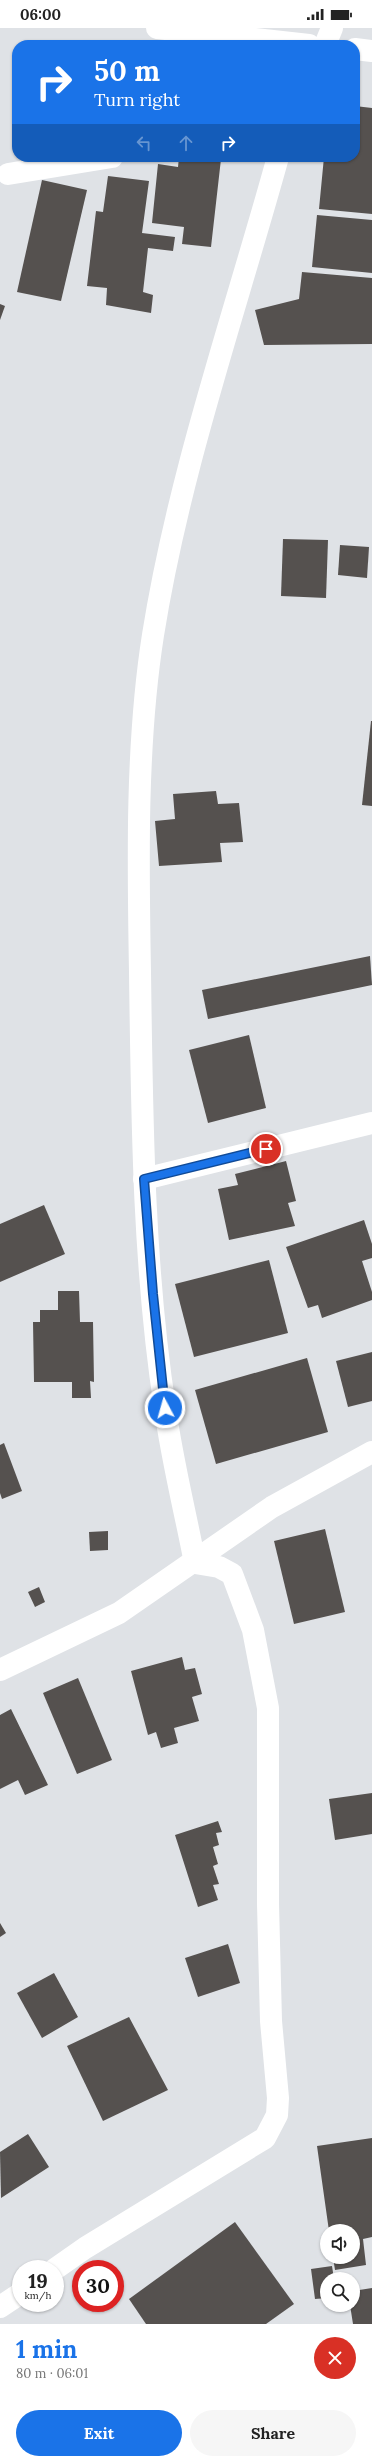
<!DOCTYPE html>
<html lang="en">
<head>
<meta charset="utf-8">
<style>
	:root { --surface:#fff; --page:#f6f6f6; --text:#222; --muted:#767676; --accent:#1a73e8 }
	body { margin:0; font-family:Lora,serif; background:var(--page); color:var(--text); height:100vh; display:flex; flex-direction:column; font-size:15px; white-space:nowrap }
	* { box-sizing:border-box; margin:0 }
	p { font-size:13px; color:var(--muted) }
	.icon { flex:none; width:22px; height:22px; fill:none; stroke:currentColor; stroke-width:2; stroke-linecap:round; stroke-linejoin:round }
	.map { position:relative; height:2296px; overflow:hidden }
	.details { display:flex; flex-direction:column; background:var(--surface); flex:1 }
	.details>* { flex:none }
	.hud { position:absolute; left:12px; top:12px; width:348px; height:122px; border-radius:16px; box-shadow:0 1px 3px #0004; background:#1a73e8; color:#fff; overflow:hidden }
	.controls { position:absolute; left:320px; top:2196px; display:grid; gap:8px }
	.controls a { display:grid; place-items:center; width:40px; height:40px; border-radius:50%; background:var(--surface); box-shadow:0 1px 3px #0004; font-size:20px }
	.speed { position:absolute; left:12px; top:2232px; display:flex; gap:8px; font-size:20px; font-weight:700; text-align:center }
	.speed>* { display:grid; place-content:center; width:52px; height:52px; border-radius:50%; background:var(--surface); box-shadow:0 1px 3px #0004; line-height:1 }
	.speed small { font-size:10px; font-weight:400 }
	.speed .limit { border:6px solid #d22; background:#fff; color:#111 }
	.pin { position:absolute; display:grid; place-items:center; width:34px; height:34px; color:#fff; margin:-17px; border:2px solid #fff; border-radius:50%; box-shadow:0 1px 4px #0007 }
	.me { position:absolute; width:44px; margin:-22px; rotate:354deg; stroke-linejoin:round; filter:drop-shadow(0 0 3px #0008) }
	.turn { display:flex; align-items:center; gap:14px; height:84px; padding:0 16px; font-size:18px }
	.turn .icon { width:52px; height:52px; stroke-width:2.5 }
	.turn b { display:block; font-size:28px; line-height:34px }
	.lanes { display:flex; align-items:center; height:38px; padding:0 16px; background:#0003; justify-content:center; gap:20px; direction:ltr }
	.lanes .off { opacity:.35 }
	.round { display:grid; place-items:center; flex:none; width:42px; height:42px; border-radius:21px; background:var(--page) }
	.overview { display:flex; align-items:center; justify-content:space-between; height:68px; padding:0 16px }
	h1 { font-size:24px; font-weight:800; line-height:30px; color:var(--accent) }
	.primary-button { display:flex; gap:8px; margin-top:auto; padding:8px 16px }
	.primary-button a { flex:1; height:46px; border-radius:24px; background:var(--accent); color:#fff; font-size:16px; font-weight:800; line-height:46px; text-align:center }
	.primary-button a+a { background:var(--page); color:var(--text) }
	.status { display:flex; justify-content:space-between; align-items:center; height:28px; padding:0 20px; background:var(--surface); direction:ltr }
	.status svg { height:11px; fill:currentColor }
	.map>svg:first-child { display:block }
</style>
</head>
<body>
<div class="status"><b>06:00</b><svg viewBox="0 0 49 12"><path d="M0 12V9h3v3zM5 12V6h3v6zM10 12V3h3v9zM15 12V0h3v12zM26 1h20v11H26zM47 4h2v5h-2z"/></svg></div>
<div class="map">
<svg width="372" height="2296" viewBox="0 0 372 2296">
	<rect width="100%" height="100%" fill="#dfe2e6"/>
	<g fill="#55514f">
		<path d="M 355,78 L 372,80 L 372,186 L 319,181 L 324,129 L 355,129 Z"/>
		<path d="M 179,129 L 221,131 L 211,219 L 182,216 L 184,199 L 152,195 L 158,136 L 178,139 Z"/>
		<path d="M 108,148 L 149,153 L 142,205 L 175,209 L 173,223 L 148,220 L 143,264 L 153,267 L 151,285 L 106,277 L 107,260 L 87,258 L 96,183 L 103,184 Z"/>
		<path d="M 42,152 L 87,162 L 61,273 L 17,264 Z"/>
		<path d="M 317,187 L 372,192 L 372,245 L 312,239 Z"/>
		<path d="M 302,244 L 372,250 L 372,316 L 264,317 L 255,282 L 299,271 Z"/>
		<path d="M 0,276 L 5,278 L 0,292 Z"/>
		<path d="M 283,511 L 328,512 L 326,570 L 281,568 Z"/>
		<path d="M 340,517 L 369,519 L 367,550 L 338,547 Z"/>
		<path d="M 371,693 L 372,693 L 372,778 L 362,777 Z"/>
		<path d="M 216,763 L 218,776 L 239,775 L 243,814 L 220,815 L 222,834 L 159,838 L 155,793 L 175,791 L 173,766 Z"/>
		<path d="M 370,928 L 372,957 L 208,991 L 202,962 Z"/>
		<path d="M 249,1007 L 266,1080 L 208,1095 L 189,1022 Z"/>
		<path d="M 286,1133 L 296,1173 L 288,1175 L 295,1198 L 229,1212 L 218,1161 L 238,1157 L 235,1146 Z"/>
		<path d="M 44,1177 L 65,1226 L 0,1254 L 0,1196 Z"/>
		<path d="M 364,1192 L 372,1216 L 372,1230 L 362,1233 L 372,1264 L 372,1272 L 322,1290 L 318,1277 L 308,1280 L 286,1219 Z"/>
		<path d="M 269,1232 L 288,1305 L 194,1329 L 175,1256 Z"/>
		<path d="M 58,1263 L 79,1263 L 80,1294 L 93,1294 L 94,1354 L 90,1353 L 91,1370 L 72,1370 L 72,1354 L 34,1354 L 33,1294 L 40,1294 L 40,1282 L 58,1282 Z"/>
		<path d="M 372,1324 L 372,1373 L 348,1379 L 336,1333 Z"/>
		<path d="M 307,1330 L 328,1404 L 216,1436 L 195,1362 Z"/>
		<path d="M 4,1415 L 22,1463 L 2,1471 L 0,1465 L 0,1417 Z"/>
		<path d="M 325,1501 L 345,1584 L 294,1596 L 274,1513 Z"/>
		<path d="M 108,1503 L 108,1522 L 90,1523 L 89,1504 Z"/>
		<path d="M 39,1559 L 45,1574 L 35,1579 L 28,1564 Z"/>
		<path d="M 182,1629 L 185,1642 L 195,1640 L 202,1666 L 192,1669 L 199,1693 L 174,1700 L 178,1715 L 161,1720 L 156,1704 L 148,1707 L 131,1643 Z"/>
		<path d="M 78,1650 L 112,1732 L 77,1746 L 43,1665 Z"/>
		<path d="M 11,1681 L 48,1757 L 25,1767 L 18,1752 L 0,1761 L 0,1687 Z"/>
		<path d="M 372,1765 L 372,1806 L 335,1812 L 329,1771 Z"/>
		<path d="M 218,1793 L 222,1804 L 216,1805 L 219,1817 L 213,1819 L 218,1836 L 213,1838 L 219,1856 L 213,1857 L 218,1872 L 198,1879 L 175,1807 Z"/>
		<path d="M 0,1895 L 6,1905 L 0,1909 Z"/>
		<path d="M 228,1916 L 240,1955 L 198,1969 L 185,1930 Z"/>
		<path d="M 54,1945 L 78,1989 L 42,2010 L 17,1965 Z"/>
		<path d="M 129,1989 L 168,2062 L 103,2093 L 67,2018 Z"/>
		<path d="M 28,2106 L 49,2139 L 1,2170 L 0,2124 Z"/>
		<path d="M 372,2110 L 372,2209 L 363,2211 L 366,2237 L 335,2242 L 333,2229 L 353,2229 L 353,2203 L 329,2203 L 317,2118 Z"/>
		<path d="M 235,2194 L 294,2276 L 266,2296 L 146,2296 L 129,2271 Z"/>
		<path d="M 332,2238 L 334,2251 L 327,2251 L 327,2270 L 315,2271 L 311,2241 Z"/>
		<path d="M 372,2260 L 372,2296 L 353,2296 L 350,2277 L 353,2277 L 353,2263 Z"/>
	</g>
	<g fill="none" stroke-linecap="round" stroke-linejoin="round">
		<g stroke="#fff" stroke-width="22">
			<path d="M 325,17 L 332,0"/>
			<path d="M 8,146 L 112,129"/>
			<path d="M 144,1151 L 372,1095"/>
			<path d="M 195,1535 C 185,1483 172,1432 165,1380 C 143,1236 142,1089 140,944 C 138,834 136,715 153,607 C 179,444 234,288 278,129"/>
			<path d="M 0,1642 L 119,1585 L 272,1479 L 372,1424"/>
			<path d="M 55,2241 L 85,2220 L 265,2110 L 277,2087 L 278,2070 L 271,1993 L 268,1876 L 268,1680 L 253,1602 L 232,1546 L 219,1539 L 195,1535"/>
			<path d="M 0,2279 L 21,2265"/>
		</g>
		<g stroke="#fff" stroke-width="22">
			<path d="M 157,0 L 309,17"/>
			<path d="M 355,21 L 372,23"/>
		</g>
	</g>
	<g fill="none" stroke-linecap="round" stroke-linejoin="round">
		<defs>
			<path id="route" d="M 165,1380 L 153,1266 L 144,1151 L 266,1121"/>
		</defs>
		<use href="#route" stroke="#114b97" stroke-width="10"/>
		<use href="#route" stroke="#1a73e8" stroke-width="7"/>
	</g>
</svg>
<div class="controls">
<a><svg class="icon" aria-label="sound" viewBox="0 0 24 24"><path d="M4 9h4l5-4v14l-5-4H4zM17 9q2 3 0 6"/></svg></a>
<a><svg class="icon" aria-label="search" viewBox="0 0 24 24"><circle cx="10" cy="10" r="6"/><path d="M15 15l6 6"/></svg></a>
</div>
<div class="speed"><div>19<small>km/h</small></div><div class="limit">30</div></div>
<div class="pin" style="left:266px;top:1121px;background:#d93025"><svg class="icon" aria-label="arrive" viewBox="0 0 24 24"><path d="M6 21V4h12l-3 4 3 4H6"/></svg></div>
<svg class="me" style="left:165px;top:1380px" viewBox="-20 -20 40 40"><circle r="17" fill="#1a73e8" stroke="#fff" stroke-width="3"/><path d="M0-11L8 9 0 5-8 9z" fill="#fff"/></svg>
<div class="hud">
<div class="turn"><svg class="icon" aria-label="right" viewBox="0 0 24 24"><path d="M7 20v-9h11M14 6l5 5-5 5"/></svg><div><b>50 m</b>Turn right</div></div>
<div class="lanes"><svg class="icon off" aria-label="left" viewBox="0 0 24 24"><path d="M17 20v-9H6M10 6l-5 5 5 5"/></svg><svg class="icon off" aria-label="ahead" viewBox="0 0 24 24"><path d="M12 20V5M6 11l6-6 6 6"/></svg><svg class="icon" aria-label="right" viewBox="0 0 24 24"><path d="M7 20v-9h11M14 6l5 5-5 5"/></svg></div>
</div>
</div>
<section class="details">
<div class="overview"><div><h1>1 min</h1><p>80 m · 06:01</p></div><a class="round" style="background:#d93025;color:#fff"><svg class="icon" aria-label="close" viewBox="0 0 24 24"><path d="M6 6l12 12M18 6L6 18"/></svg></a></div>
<div class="primary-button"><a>Exit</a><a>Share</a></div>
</section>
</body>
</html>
